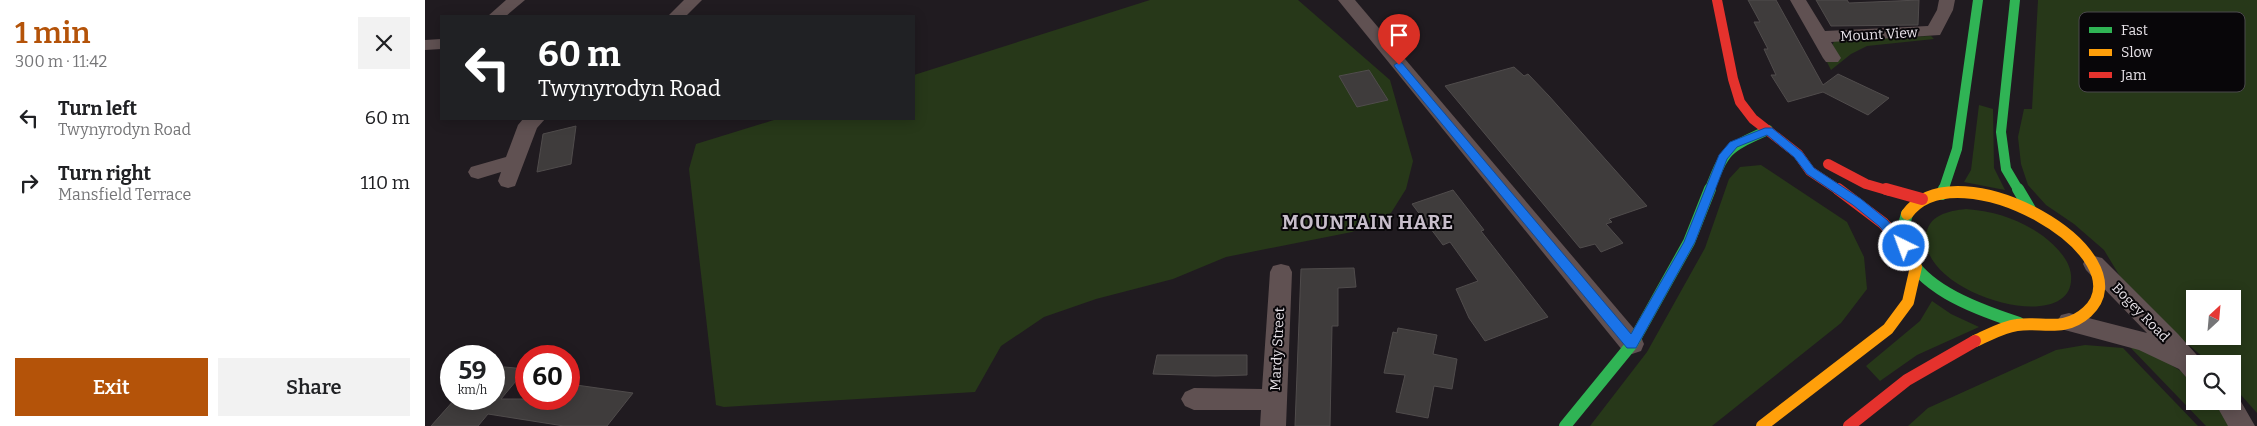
<!DOCTYPE html>
<html lang="en">
<head>
<meta charset="utf-8">
<style>
	:root { --surface:#fff; --page:#f2f2f2; --text:#202124; --muted:#757577; --accent:#b45309 }
	body { margin:0; font-family:Bitter,serif; background:var(--page); color:var(--text); height:100vh; display:flex; flex-direction:column; font-size:19px; white-space:nowrap }
	* { box-sizing:border-box; margin:0 }
	p { font-size:16px; color:var(--muted) }
	.icon { flex:none; width:28px; height:28px; fill:none; stroke:currentColor; stroke-width:2; stroke-linecap:round; stroke-linejoin:round }
	.map { position:relative; flex:1; overflow:hidden }
	.sheet { display:flex; flex-direction:column; background:var(--surface); width:425px }
	.sheet>* { flex:none }
	.top-card { position:absolute; left:15px; top:15px; width:475px; height:105px; border-radius:0px; box-shadow:0 2px 12px #0003; background:#202124; color:#fff; overflow:hidden }
	.needle { width:32px; rotate:26deg }
	.tools { position:absolute; left:1761px; top:290px; display:grid; gap:10px }
	.tools a { display:grid; place-items:center; width:55px; height:55px; border-radius:0px; background:var(--surface); box-shadow:0 2px 12px #0003; font-size:25px }
	.speed { position:absolute; left:15px; top:345px; display:flex; gap:10px; font-size:25px; font-weight:700; text-align:center }
	.speed>* { display:grid; place-content:center; width:65px; height:65px; border-radius:50%; background:var(--surface); box-shadow:0 2px 12px #0003; line-height:1 }
	.speed small { font-size:12px; font-weight:400 }
	.speed .limit { border:8px solid #d22; background:#fff; color:#111 }
	.pin { position:absolute; display:grid; place-items:center; width:42px; height:42px; color:#fff; margin:-51px -21px; border-radius:50% 50% 50% 0; rotate:-45deg; box-shadow:0 0 5px #0007 }
	.pin .icon { rotate:45deg }
	.me { position:absolute; width:55px; margin:-28px; rotate:318deg; stroke-linejoin:round; filter:drop-shadow(0 0 4px #0008) }
	.turn { display:flex; align-items:center; gap:18px; height:105px; padding:0 15px; font-size:22px }
	.turn .icon { width:65px; height:65px; stroke-width:2.5 }
	.turn b { display:block; font-size:35px; line-height:42px }
	.round { display:grid; place-items:center; flex:none; width:52px; height:52px; border-radius:0px; background:var(--page) }
	.overview { display:flex; align-items:center; justify-content:space-between; height:85px; padding:0 15px }
	h1 { font-size:30px; font-weight:600; line-height:38px; color:var(--accent) }
	.cta { display:flex; gap:10px; margin-top:auto; padding:10px 15px }
	.cta a { flex:1; height:58px; border-radius:0px; background:var(--accent); color:#fff; font-size:20px; font-weight:600; line-height:58px; text-align:center }
	.cta a+a { background:var(--page); color:var(--text) }
	ul { padding:0; list-style:none }
	li { display:flex; align-items:center; gap:15px; height:65px; padding:0 15px }
	li div { flex:1 }
	li b { display:block; font-size:19px }
	li em { font-style:normal }
	main { display:flex; flex:1; min-height:0 }
	.map>svg:first-child { display:block }
</style>
</head>
<body>
<main>
<section class="sheet">
<div class="overview"><div><h1>1 min</h1><p>300 m · 11:42</p></div><a class="round"><svg class="icon" aria-label="close" viewBox="0 0 24 24"><path d="M6 6l12 12M18 6L6 18"/></svg></a></div>
<ul>
<li><svg class="icon" aria-label="left" viewBox="0 0 24 24"><path d="M17 20v-9H6M10 6l-5 5 5 5"/></svg><div><b>Turn left</b><p>Twynyrodyn Road</p></div><em>60 m</em></li>
<li><svg class="icon" aria-label="right" viewBox="0 0 24 24"><path d="M7 20v-9h11M14 6l5 5-5 5"/></svg><div><b>Turn right</b><p>Mansfield Terrace</p></div><em>110 m</em></li>
</ul>
<div class="cta"><a>Exit</a><a>Share</a></div>
</section>
<div class="map">
<svg width="1832" height="426" viewBox="0 0 1832 426">
	<rect width="100%" height="100%" fill="#201b20"/>
	<g fill="#273819" fill-rule="evenodd">
		<path d="M 725,0 L 873,0 L 965,80 L 988,161 L 981,189 L 966,213 L 927,232 L 801,257 L 748,279 L 671,299 L 619,317 L 576,346 L 550,392 L 299,407 L 291,405 L 264,169 L 271,144 L 352,119 L 489,119 L 489,75 Z"/>
		<path d="M 1613,0 L 1832,0 L 1832,413 L 1808,386 L 1808,364 L 1786,364 L 1743,327 L 1699,283 L 1679,250 L 1649,224 L 1621,205 L 1603,185 L 1596,164 L 1593,137 L 1599,109 L 1607,109 ZM 1770,299 L 1808,299 L 1808,336 L 1770,336 Z"/>
		<path d="M 1506,36 L 1509,39 L 1442,46 L 1426,54 L 1406,70 L 1402,62 L 1413,60 L 1406,47 L 1410,40 Z"/>
		<path d="M 1554,105 L 1568,109 L 1569,168 L 1580,190 L 1539,182 L 1546,170 Z"/>
		<path d="M 1336,165 L 1422,222 L 1439,257 L 1442,289 L 1416,323 L 1287,426 L 1165,426 L 1222,352 L 1280,248 L 1304,179 L 1315,167 Z"/>
		<path d="M 1541,209 C 1569,211 1594,219 1618,236 C 1630,245 1645,260 1646,275 C 1652,339 1495,295 1501,236 C 1503,215 1523,211 1541,209 Z"/>
		<path d="M 1507,301 L 1526,314 L 1554,327 L 1492,355 L 1455,381 L 1441,366 L 1495,321 Z"/>
		<path d="M 1660,345 L 1698,348 L 1773,426 L 1483,426 L 1503,408 L 1631,350 Z"/>
		<path d="M 1703,345 C 1727,353 1751,365 1770,383 L 1770,401 L 1788,401 L 1806,426 L 1781,426 Z"/>
	</g>
	<g fill="#3f3c3c" stroke="#504c4c">
		<path d="M 1323,0 L 1351,0 L 1398,85 L 1413,74 L 1464,98 L 1443,115 L 1398,92 L 1363,102 L 1346,75 L 1351,75 L 1339,49 L 1343,49 L 1329,22 L 1335,22 Z"/>
		<path d="M 1391,0 L 1422,0 L 1424,3 L 1494,0 L 1493,25 L 1406,26 Z"/>
		<path d="M 1089,67 L 1099,76 L 1103,74 L 1124,96 L 1222,206 L 1184,219 L 1187,222 L 1181,224 L 1198,243 L 1176,252 L 1170,244 L 1155,248 L 1020,86 Z"/>
		<path d="M 944,70 L 963,100 L 932,107 L 914,76 Z"/>
		<path d="M 151,126 L 146,164 L 112,172 L 118,134 Z"/>
		<path d="M 1028,190 L 1059,230 L 1056,231 L 1123,317 L 1060,341 L 1044,318 L 1031,289 L 1053,281 L 1025,242 L 1018,245 L 987,204 Z"/>
		<path d="M 929,268 L 931,287 L 913,288 L 913,326 L 907,326 L 905,426 L 870,426 L 876,269 Z"/>
		<path d="M 973,328 L 1012,335 L 1008,354 L 1032,359 L 1027,389 L 1009,386 L 1003,418 L 971,412 L 980,375 L 959,373 L 968,332 L 972,333 Z"/>
		<path d="M 732,355 L 822,355 L 822,375 L 790,376 L 728,374 Z"/>
		<path d="M 69,366 L 101,369 L 76,399 L 144,399 L 144,384 L 208,393 L 182,426 L 139,426 L 63,414 L 53,426 L 6,426 L 30,399 L 69,399 Z"/>
	</g>
	<g fill="none" stroke-linecap="round" stroke-linejoin="round">
		<g fill="#605152" fill-rule="evenodd">
			<path d="M 81,0 L 100,0 L 81,16 L 63,16 Z"/>
			<path d="M 259,0 L 277,0 L 261,16 L 243,16 Z"/>
			<path d="M 913,0 L 930,0 L 1216,337 L 1219,344 L 1216,351 L 1207,354 L 1198,351 Z"/>
			<path d="M 1365,0 L 1381,0 L 1400,31 L 1503,26 L 1512,10 L 1514,0 L 1530,0 L 1528,10 L 1515,35 L 1406,42 L 1416,58 L 1413,62 L 1401,62 L 1398,58 Z"/>
			<path d="M 16,39 L 16,49 L 0,50 L 0,40 Z"/>
			<path d="M 98,119 L 120,119 L 112,128 L 90,186 L 83,188 L 76,186 L 73,181 L 76,172 L 53,179 L 46,177 L 43,172 L 46,167 L 81,157 L 93,125 Z"/>
			<path d="M 1669,256 L 1677,258 L 1753,334 L 1779,363 L 1770,364 L 1770,380 L 1761,377 L 1754,369 L 1714,350 L 1636,329 L 1632,322 L 1636,315 L 1644,313 L 1722,333 L 1661,270 L 1658,264 L 1661,258 Z"/>
			<path d="M 856,264 L 864,266 L 867,272 L 861,426 L 835,426 L 836,410 L 769,410 L 760,406 L 756,399 L 760,392 L 769,388 L 837,389 L 845,272 L 848,266 Z"/>
			<path d="M 1808,392 L 1811,393 L 1830,426 L 1803,426 L 1789,401 L 1808,401 Z"/>
		</g>
		<g stroke="#30b455" stroke-width="10">
			<path d="M 1590,0 L 1576,132 L 1581,169 L 1594,191"/>
			<path d="M 1284,191 C 1301,148 1301,149 1343,130"/>
			<path d="M 1518,191 L 1532,149 L 1553,0"/>
		</g>
		<g stroke="#30b455" stroke-width="12">
			<path d="M 1593,189 L 1606,211"/>
			<path d="M 1517,194 L 1519,189"/>
			<path d="M 1482,214 C 1480,221 1477,230 1477,237 C 1483,286 1554,310 1594,323"/>
			<path d="M 1140,426 L 1207,344 L 1264,242 L 1285,189"/>
		</g>
		<g stroke="#ff9f0a" stroke-width="12">
			<path d="M 1482,214 C 1532,145 1724,255 1662,312 C 1639,333 1616,321 1592,325 C 1577,327 1564,335 1550,341"/>
			<path d="M 1337,426 L 1463,329 L 1483,302 L 1491,267"/>
		</g>
		<g stroke="#e5322d" stroke-width="10">
			<path d="M 1292,0 L 1308,79 L 1315,102 L 1328,119 L 1373,154 L 1385,171 L 1415,191"/>
			<path d="M 1403,164 L 1441,184 L 1465,191"/>
		</g>
		<g stroke="#e5322d" stroke-width="12">
			<path d="M 1413,189 L 1458,223 L 1479,246"/>
			<path d="M 1461,189 L 1497,199"/>
			<path d="M 1424,426 L 1482,380 L 1550,341"/>
		</g>
	</g>
	<path fill="#1a73e8" stroke="#114b97" d="M 974,62 L 977,63 L 1206,334 L 1259,242 L 1294,155 L 1305,142 L 1340,128 L 1347,128 L 1377,152 L 1389,168 L 1436,199 L 1462,220 L 1485,246 L 1483,249 L 1474,249 L 1454,226 L 1428,205 L 1382,174 L 1369,157 L 1342,135 L 1312,147 L 1302,159 L 1270,242 L 1211,348 L 1202,348 L 970,67 L 969,65 Z"/>
	<g text-anchor="middle" stroke-width="4" stroke-linejoin="round" paint-order="stroke">
		<g font-size="14" fill="#e8e3e9" stroke="#080609">
			<text transform="translate(1454 34) rotate(-3)" y="5">Mount View</text>
			<text transform="translate(1716 312) rotate(46)" y="5">Bogey Road</text>
			<text transform="translate(852 349) rotate(-87)" y="5">Mardy Street</text>
		</g>
		<g font-size="19" font-weight="bold" letter-spacing="1" fill="#c8becb" stroke="#080609">
			<text x="943" y="229">MOUNTAIN HARE</text>
		</g>
	</g>
	<rect x="1654" y="12" width="166" height="80" rx="8" fill="#080609" stroke="#4b484c" stroke-width="1"/>
	<rect x="1664" y="27" width="23" height="6" fill="#30b455"/>
	<rect x="1664" y="49" width="23" height="7" fill="#ff9f0a"/>
	<rect x="1664" y="72" width="23" height="6" fill="#e5322d"/>
	<g font-size="14" fill="#e8e3e9">
		<text x="1696" y="35">Fast</text>
		<text x="1696" y="57">Slow</text>
		<text x="1696" y="80">Jam</text>
	</g>
</svg>
<div class="tools">
<a><svg class="needle" viewBox="-14 -14 28 28"><path d="M0-13l5 13h-10z" fill="#e53935"/><path d="M0 13l5-13h-10z" fill="#757577"/></svg></a>
<a><svg class="icon" aria-label="search" viewBox="0 0 24 24"><circle cx="10" cy="10" r="6"/><path d="M15 15l6 6"/></svg></a>
</div>
<div class="speed"><div>59<small>km/h</small></div><div class="limit">60</div></div>
<div class="pin" style="left:974px;top:65px;background:#d93025"><svg class="icon" aria-label="arrive" viewBox="0 0 24 24"><path d="M6 21V4h12l-3 4 3 4H6"/></svg></div>
<svg class="me" style="left:1479px;top:246px" viewBox="-20 -20 40 40"><circle r="17" fill="#1a73e8" stroke="#fff" stroke-width="3"/><path d="M0-11L8 9 0 5-8 9z" fill="#fff"/></svg>
<div class="top-card">
<div class="turn"><svg class="icon" aria-label="left" viewBox="0 0 24 24"><path d="M17 20v-9H6M10 6l-5 5 5 5"/></svg><div><b>60 m</b>Twynyrodyn Road</div></div>
</div>
</div>
</main>
</body>
</html>
